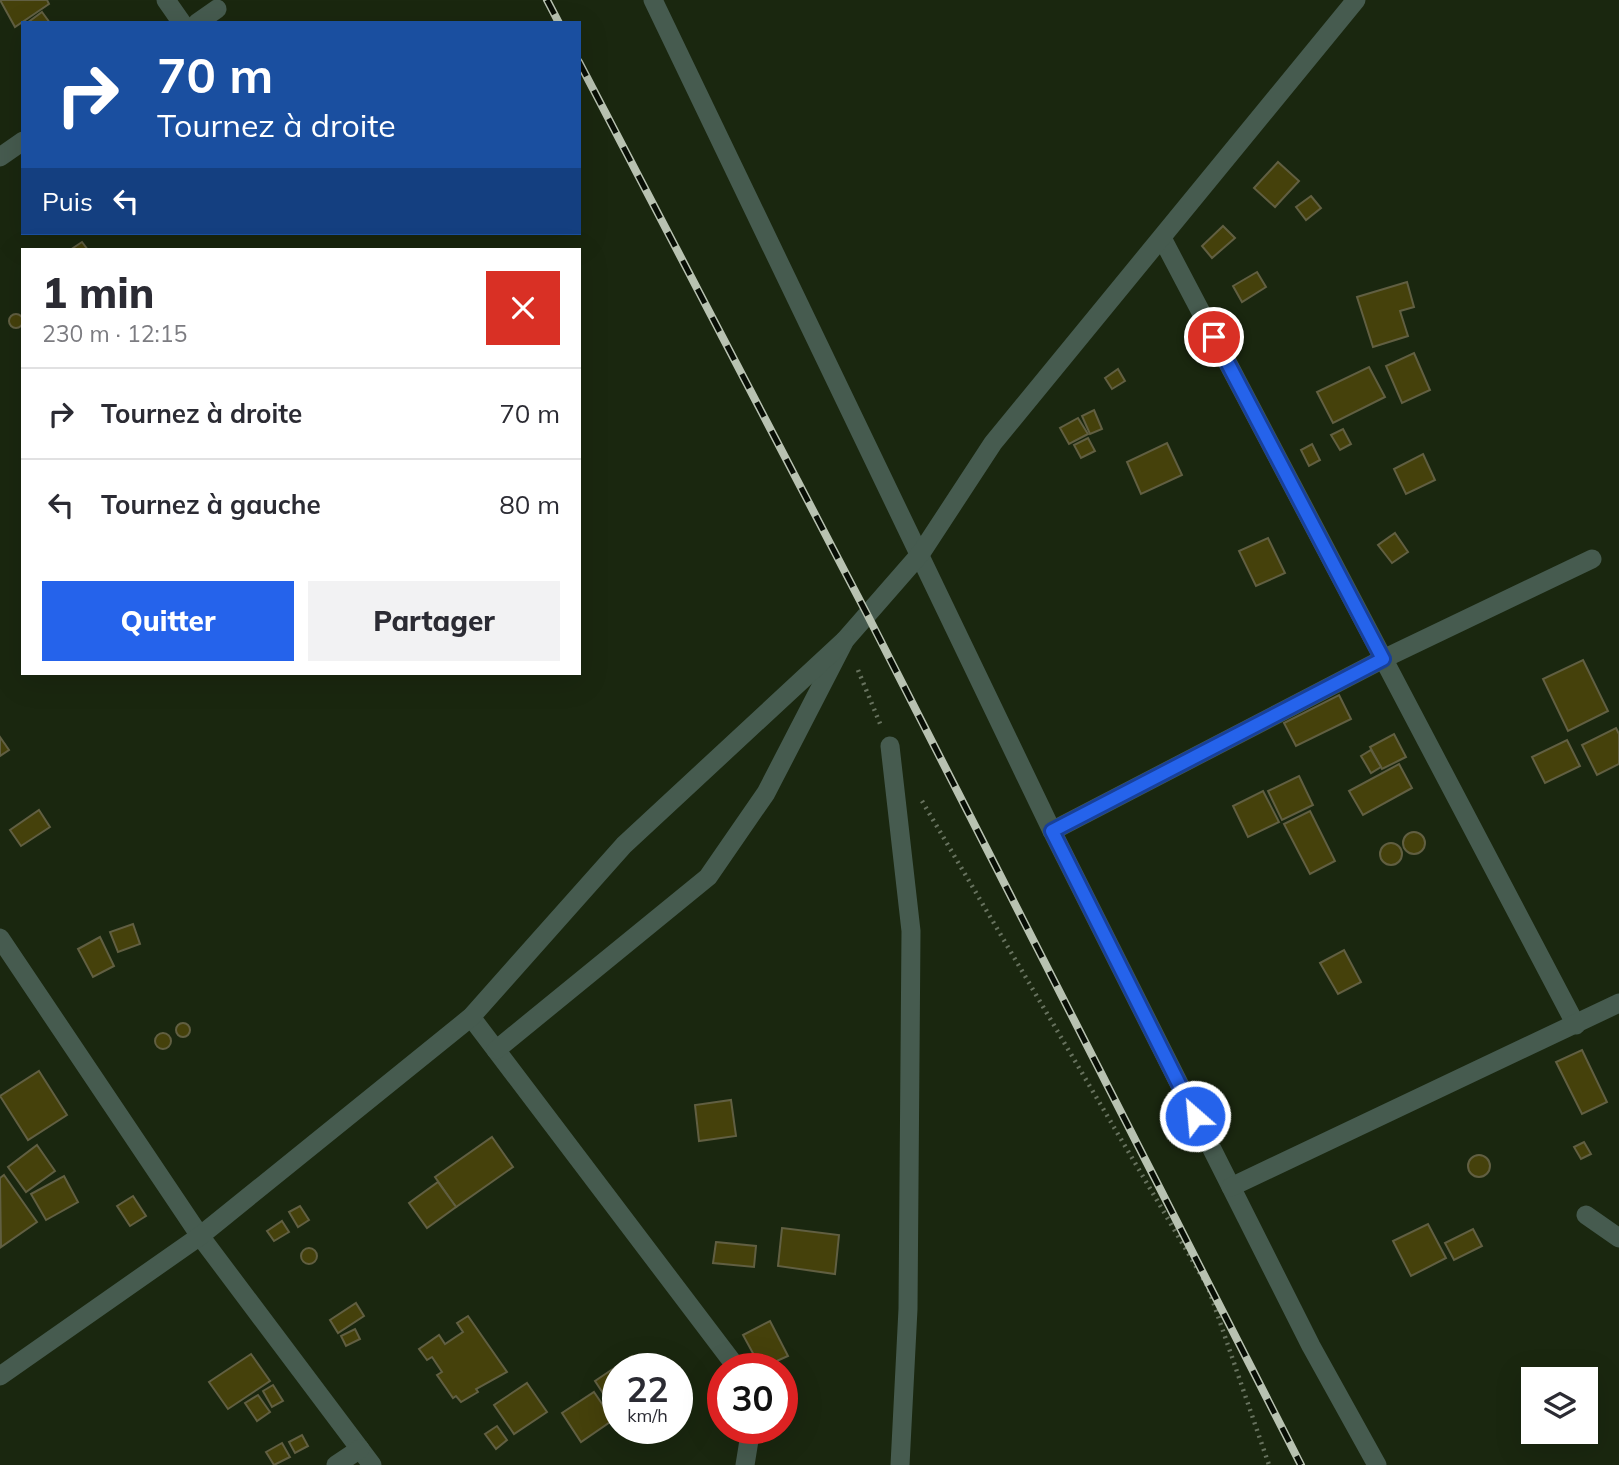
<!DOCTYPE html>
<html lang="fr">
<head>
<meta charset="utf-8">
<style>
	:root { --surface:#fff; --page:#f2f2f3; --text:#2b2b33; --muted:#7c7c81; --line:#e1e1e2; --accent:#2563eb }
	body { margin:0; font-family:Mulish,sans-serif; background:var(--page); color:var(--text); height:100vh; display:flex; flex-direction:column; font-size:26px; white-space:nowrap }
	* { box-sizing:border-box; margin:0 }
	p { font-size:23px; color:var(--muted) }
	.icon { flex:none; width:38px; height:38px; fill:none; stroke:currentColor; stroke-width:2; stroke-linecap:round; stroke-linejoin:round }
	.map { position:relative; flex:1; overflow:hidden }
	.sheet { position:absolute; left:21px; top:248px; width:560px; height:427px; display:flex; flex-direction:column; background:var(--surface); border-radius:0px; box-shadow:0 7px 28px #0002 }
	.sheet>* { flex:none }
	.top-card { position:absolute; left:21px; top:21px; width:560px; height:214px; border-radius:0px; box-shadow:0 7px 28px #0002; background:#1a4fa0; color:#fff; overflow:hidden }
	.fabs { position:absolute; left:1521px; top:1367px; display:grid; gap:14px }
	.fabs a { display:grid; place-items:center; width:77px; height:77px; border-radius:0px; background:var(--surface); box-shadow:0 7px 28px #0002; font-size:35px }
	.speed { position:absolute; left:602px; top:1353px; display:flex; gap:14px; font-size:35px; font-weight:700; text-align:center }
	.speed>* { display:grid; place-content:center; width:91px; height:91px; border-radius:50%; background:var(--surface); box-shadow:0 7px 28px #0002; line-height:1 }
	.speed small { font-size:18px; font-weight:400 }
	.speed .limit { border:10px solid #d22; background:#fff; color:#111 }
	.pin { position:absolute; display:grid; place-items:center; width:60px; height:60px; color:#fff; margin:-30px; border:4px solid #fff; border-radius:50%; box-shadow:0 2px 7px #0007 }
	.me { position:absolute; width:77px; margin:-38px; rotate:333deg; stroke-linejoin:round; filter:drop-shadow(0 0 5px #0008) }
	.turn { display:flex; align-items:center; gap:24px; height:147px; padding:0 21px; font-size:32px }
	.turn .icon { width:91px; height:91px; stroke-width:2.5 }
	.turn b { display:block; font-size:49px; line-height:60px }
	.then { display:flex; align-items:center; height:66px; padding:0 21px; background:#0003; gap:14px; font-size:26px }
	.round { display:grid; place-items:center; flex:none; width:74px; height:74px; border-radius:0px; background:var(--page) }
	.overview { display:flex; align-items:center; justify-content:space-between; height:119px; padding:0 21px }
	h1 { font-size:42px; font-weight:800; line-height:52px }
	.primary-button { display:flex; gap:14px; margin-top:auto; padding:14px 21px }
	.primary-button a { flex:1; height:80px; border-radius:0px; background:var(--accent); color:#fff; font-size:28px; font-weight:800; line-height:80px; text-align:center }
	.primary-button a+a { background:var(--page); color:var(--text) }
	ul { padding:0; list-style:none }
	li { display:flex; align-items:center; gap:21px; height:91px; padding:0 21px; border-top:2px solid var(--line) }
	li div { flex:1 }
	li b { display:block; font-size:26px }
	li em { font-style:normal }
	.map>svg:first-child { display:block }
</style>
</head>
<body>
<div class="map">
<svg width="1619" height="1465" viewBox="0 0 1619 1465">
	<rect width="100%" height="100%" fill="#1a270f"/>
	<g fill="#45410b" stroke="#615f42" stroke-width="2">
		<path d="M 0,0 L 47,0 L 49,4 L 15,27 Z"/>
		<path d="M 42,12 L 50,23 L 27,23 Z"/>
		<path d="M 1278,162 L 1299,181 L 1275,207 L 1254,188 Z"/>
		<path d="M 1311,196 L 1321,208 L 1306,220 L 1296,207 Z"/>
		<path d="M 1223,226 L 1235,238 L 1212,258 L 1202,246 Z"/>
		<path d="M 82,242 L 88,250 L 70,250 Z"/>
		<path d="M 1257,272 L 1266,287 L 1242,302 L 1233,286 Z"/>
		<path d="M 1407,282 L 1414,307 L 1400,311 L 1408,336 L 1373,347 L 1357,297 Z"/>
		<circle cx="16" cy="321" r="7"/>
		<path d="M 1414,353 L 1430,390 L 1402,403 L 1386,366 Z"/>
		<path d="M 1369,367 L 1385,397 L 1333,423 L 1317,392 Z"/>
		<path d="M 1118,369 L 1125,381 L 1112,389 L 1105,378 Z"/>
		<path d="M 1094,410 L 1102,429 L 1090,434 L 1082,416 Z"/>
		<path d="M 1078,418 L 1088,434 L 1069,444 L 1060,428 Z"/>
		<path d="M 1343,429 L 1351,444 L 1340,450 L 1331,435 Z"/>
		<path d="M 1088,438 L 1095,451 L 1081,458 L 1074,445 Z"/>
		<path d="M 1167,443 L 1182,475 L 1141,494 L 1127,462 Z"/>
		<path d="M 1312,444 L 1320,460 L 1309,466 L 1301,450 Z"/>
		<path d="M 1423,454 L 1435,480 L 1406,494 L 1394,469 Z"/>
		<path d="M 1395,533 L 1408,552 L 1392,563 L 1378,545 Z"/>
		<path d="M 1268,538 L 1285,573 L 1256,586 L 1239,551 Z"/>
		<path d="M 1583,660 L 1608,711 L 1568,731 L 1543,679 Z"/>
		<path d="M 1339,695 L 1351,719 L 1296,746 L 1284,723 Z"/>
		<path d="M 1616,728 L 1619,734 L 1619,764 L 1597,775 L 1582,745 Z"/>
		<path d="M 1394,734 L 1406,757 L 1382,769 L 1370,747 Z"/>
		<path d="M 0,737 L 9,750 L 0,756 Z"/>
		<path d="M 1567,740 L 1580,766 L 1545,783 L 1532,757 Z"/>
		<path d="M 1371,750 L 1381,767 L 1371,773 L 1361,756 Z"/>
		<path d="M 1399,764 L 1412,788 L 1363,815 L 1349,791 Z"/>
		<path d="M 1299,776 L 1313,805 L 1282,820 L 1268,791 Z"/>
		<path d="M 1263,791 L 1279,822 L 1248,837 L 1233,806 Z"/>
		<path d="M 39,810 L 50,827 L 21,846 L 10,830 Z"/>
		<path d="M 1310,811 L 1335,861 L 1310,874 L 1284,824 Z"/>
		<circle cx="1414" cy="843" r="11"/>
		<circle cx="1391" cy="854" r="11"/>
		<path d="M 133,924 L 140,944 L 118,952 L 110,932 Z"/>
		<path d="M 100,937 L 114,966 L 93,977 L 78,949 Z"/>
		<path d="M 1344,950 L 1361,982 L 1338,994 L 1320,963 Z"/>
		<circle cx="183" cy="1030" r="7"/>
		<circle cx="163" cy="1041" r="8"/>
		<path d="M 1582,1050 L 1607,1102 L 1582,1114 L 1556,1062 Z"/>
		<path d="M 39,1071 L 67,1115 L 28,1140 L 0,1096 Z"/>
		<path d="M 731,1100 L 736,1136 L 699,1141 L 695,1105 Z"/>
		<path d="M 492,1137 L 513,1167 L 456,1207 L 435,1177 Z"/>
		<path d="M 1584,1142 L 1591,1154 L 1581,1159 L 1574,1147 Z"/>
		<path d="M 37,1145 L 55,1171 L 26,1192 L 8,1167 Z"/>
		<circle cx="1479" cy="1166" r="11"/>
		<path d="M 4,1175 L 37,1222 L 1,1247 L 0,1178 Z"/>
		<path d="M 64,1176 L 78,1202 L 46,1220 L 31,1194 Z"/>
		<path d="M 438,1182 L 456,1207 L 427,1228 L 409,1203 Z"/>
		<path d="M 133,1196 L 146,1216 L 130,1226 L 117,1206 Z"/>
		<path d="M 300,1206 L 309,1220 L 298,1227 L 289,1212 Z"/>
		<path d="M 282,1221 L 289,1232 L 274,1241 L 267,1231 Z"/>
		<path d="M 1428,1224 L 1446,1258 L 1411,1276 L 1393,1241 Z"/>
		<path d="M 782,1228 L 839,1235 L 835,1274 L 778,1266 Z"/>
		<path d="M 1473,1229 L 1482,1246 L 1454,1260 L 1445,1243 Z"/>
		<path d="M 716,1242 L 756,1246 L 754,1267 L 713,1263 Z"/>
		<circle cx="309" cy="1256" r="8"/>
		<path d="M 356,1303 L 364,1316 L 338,1333 L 330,1320 Z"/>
		<path d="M 468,1316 L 507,1372 L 476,1389 L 478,1392 L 461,1402 L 456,1396 L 453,1398 L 437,1375 L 442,1372 L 432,1357 L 427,1360 L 419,1349 L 439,1335 L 445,1344 L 463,1332 L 457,1323 Z"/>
		<path d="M 770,1321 L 788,1356 L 761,1368 L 743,1335 Z"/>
		<path d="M 355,1329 L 360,1339 L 346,1346 L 341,1336 Z"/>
		<path d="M 251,1354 L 270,1381 L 228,1409 L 209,1382 Z"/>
		<path d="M 632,1356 L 641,1368 L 618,1368 L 618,1416 L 595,1381 Z"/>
		<path d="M 527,1383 L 547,1412 L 514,1434 L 494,1405 Z"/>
		<path d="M 273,1385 L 283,1401 L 272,1407 L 263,1391 Z"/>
		<path d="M 594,1392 L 613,1420 L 581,1442 L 562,1413 Z"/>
		<path d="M 258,1395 L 270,1412 L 257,1421 L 245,1403 Z"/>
		<path d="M 497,1426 L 507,1440 L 496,1449 L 485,1434 Z"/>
		<path d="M 302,1435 L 308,1446 L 295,1453 L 289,1442 Z"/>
		<path d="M 282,1443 L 290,1457 L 274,1465 L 266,1452 Z"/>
	</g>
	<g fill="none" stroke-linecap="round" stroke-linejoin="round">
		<g stroke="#67725e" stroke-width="4.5" stroke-dasharray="2 5" stroke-linecap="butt">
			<path d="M 858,670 L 881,726"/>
			<path d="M 922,801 L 1208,1287 L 1269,1465"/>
		</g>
		<g stroke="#465b4f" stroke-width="19">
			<path d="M 166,0 L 182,23"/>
			<path d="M 653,0 L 1052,831 L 1311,1346 L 1377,1465"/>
			<path d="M 197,23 L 217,9"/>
			<path d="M 0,157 L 23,141"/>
			<path d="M 1162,238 L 1576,1025"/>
			<path d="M 890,746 L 911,931 L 908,1309 L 900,1465"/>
			<path d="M 1052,831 L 1383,659 L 1592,559"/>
			<path d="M 0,938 L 200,1236 L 372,1465"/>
			<path d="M 471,1017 L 737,1368"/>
			<path d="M 496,1050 L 708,877 L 766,793 L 845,640 L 921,553 L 993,443 L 1356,0"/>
			<path d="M 1231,1187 L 1619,1003"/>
			<path d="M 1586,1215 L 1619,1238"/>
			<path d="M 336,1465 L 360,1449"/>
			<path d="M 745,1465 L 751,1428"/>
		</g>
		<path stroke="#465b4f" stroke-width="19" d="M 0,1376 L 200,1236 L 471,1017 L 624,845 L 845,640"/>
		<defs>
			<g id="rail">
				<path d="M 547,0 L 559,23"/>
				<path d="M 579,62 L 868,616 L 1301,1465"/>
			</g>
		</defs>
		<use href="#rail" stroke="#b8c2b1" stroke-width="8"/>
		<use href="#rail" stroke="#080e05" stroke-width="5" stroke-dasharray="16" stroke-linecap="butt"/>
	</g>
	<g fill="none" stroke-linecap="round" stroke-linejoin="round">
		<defs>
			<path id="route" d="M 1195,1116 L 1052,831 L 1383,659 L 1214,337"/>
		</defs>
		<use href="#route" stroke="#184099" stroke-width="18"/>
		<use href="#route" stroke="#2563eb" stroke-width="12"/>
	</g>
</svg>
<div class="fabs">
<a><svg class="icon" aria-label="layers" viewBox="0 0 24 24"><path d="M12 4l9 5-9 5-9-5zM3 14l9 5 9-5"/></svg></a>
</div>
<div class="speed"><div>22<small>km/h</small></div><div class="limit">30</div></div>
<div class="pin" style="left:1214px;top:337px;background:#d93025"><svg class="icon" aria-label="arrive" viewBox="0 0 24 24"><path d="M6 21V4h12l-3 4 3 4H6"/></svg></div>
<svg class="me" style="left:1195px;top:1116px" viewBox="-20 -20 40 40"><circle r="17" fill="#2563eb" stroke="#fff" stroke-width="3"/><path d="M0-11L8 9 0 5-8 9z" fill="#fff"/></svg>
<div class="top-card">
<div class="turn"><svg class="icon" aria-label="right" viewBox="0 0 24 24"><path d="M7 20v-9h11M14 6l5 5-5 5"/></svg><div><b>70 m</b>Tournez à droite</div></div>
<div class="then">Puis<svg class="icon" aria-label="left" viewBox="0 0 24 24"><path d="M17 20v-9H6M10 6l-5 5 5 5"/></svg></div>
</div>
<section class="sheet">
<div class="overview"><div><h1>1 min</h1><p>230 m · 12:15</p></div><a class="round" style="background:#d93025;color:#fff"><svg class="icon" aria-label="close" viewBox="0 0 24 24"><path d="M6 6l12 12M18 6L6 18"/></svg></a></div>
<ul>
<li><svg class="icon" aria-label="right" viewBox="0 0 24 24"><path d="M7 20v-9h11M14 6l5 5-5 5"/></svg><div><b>Tournez à droite</b></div><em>70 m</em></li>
<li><svg class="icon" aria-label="left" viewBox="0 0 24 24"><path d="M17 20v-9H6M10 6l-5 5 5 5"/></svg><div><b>Tournez à gauche</b></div><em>80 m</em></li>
</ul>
<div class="primary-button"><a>Quitter</a><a>Partager</a></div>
</section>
</div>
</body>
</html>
